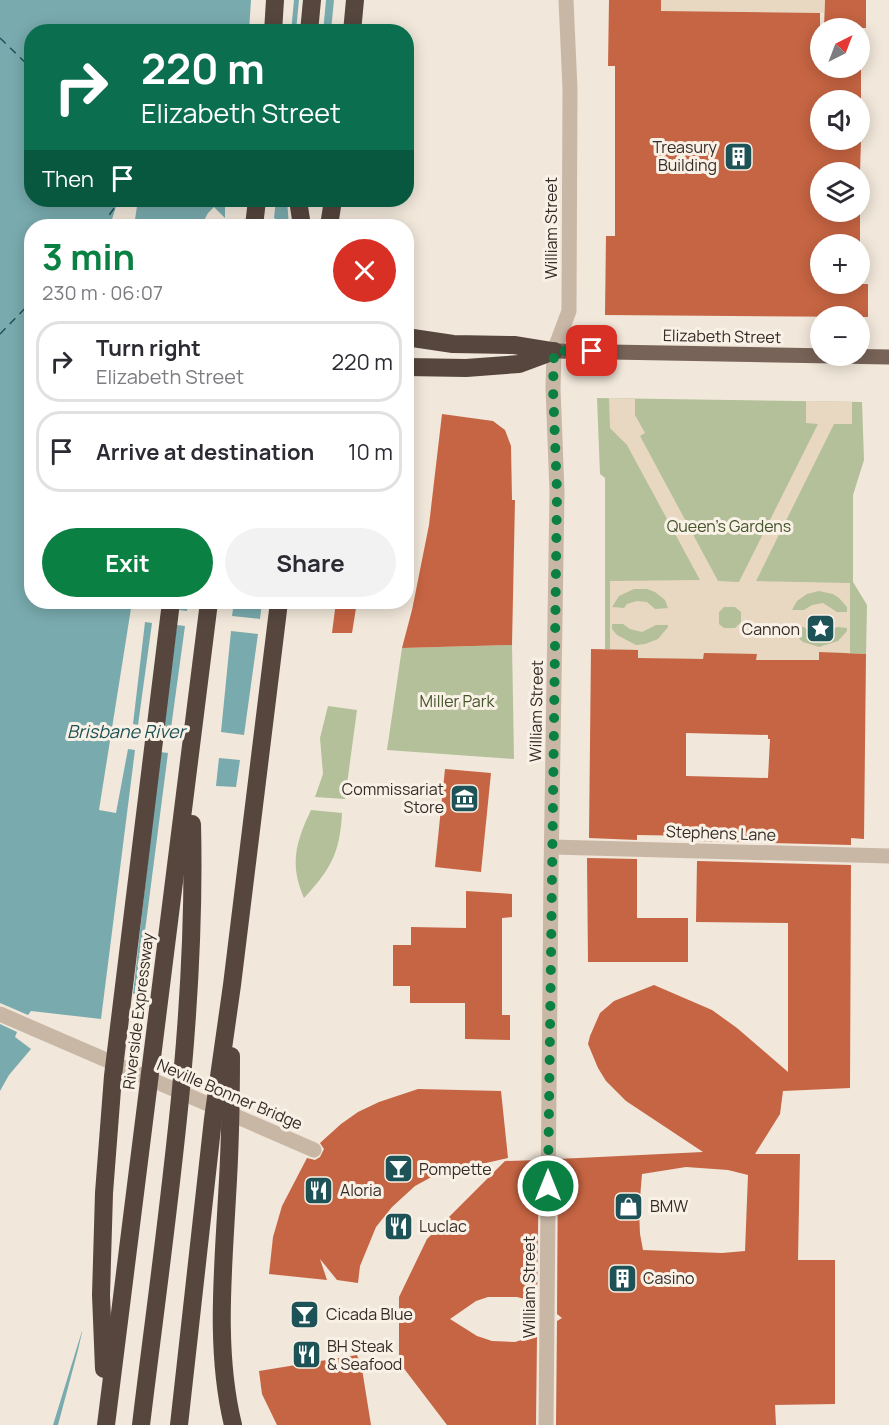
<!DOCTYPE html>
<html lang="en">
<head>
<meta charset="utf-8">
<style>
	:root { --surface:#fff; --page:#f2f2f3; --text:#2b2b33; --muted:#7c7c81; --line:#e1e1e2; --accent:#0b8043 }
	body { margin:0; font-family:Manrope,sans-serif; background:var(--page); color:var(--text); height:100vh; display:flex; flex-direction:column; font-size:22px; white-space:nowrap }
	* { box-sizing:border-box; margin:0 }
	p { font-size:20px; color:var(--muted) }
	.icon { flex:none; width:33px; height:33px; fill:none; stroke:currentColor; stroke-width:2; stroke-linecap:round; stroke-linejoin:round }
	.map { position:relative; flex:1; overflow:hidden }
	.panel { position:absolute; left:24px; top:219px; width:390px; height:390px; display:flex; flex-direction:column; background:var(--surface); border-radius:24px; box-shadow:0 3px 15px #0003 }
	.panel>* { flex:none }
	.banner { position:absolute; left:24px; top:24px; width:390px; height:183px; border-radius:24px; box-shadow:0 3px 15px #0003; background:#0b6e4f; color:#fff; overflow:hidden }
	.needle { width:39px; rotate:42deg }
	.fabs { position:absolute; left:810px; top:18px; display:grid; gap:12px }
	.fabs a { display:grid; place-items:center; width:60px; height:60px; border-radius:50%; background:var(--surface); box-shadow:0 3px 15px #0003; font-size:30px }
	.pin { position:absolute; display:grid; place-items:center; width:51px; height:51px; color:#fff; margin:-26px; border-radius:12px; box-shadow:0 3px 9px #0006 }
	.me { position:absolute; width:66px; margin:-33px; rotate:0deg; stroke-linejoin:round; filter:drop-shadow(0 0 4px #0008) }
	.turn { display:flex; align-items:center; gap:21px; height:126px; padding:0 18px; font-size:27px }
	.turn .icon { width:78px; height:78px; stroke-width:2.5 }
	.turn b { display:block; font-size:42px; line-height:51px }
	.then { display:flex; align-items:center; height:57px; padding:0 18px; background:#0003; gap:12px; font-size:22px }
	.round { display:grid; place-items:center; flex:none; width:63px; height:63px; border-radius:32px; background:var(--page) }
	.headline { display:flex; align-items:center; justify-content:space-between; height:102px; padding:0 18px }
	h1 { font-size:36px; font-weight:700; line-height:45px; color:var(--accent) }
	.primary-button { display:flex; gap:12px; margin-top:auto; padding:12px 18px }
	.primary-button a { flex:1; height:69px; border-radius:36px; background:var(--accent); color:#fff; font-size:24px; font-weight:700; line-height:69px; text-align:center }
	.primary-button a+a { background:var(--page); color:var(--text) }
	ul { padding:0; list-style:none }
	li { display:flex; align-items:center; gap:18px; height:81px; margin:0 12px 9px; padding:0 6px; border:3px solid var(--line); border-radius:24px }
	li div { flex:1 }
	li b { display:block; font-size:22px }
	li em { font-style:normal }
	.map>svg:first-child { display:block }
</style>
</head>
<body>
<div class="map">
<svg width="889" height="1425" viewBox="0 0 889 1425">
	<rect width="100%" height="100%" fill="#f1e7da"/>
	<g fill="#b3c09a">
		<path d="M 597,398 L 862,402 L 864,460 L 853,495 L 853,582 L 867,605 L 866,654 L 820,652 L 756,660 L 756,654 L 704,653 L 703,659 L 638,658 L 638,650 L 605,649 L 605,478 L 600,474 Z"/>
		<path d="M 512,645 L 514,759 L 387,750 L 402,648 Z"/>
		<path d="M 328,706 L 357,710 L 345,799 L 315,797 L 323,774 L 320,738 Z"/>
		<path d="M 311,810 L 342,813 C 340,852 331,869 304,898 C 289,864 296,842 311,810 Z"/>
	</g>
	<g fill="#e9d8c1" fill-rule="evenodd">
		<path d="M 661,0 L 825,0 L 824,13 L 661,11 Z"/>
		<path d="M 609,398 L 635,399 L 635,415 L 645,433 L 640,436 L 718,581 L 739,582 L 818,424 L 806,423 L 806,401 L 852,402 L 852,424 L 834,424 L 756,581 L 850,583 L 850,653 L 820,652 L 819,660 L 756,660 L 756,654 L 704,653 L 703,659 L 638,658 L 638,650 L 610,649 L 610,581 L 700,580 L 627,445 L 610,428 ZM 634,589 L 647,589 L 655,592 L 665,600 L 668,608 L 655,609 L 647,602 L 637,601 L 627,604 L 624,608 L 612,607 L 619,596 ZM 819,591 L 833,594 L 839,598 L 847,607 L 847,612 L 837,612 L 823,603 L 812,605 L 804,610 L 792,610 L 797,601 L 807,594 ZM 724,607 L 735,607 L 741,612 L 741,622 L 735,628 L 724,628 L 719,624 L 719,612 ZM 612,624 L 623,624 L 630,629 L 642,632 L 656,625 L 668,625 L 668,627 L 658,639 L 645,644 L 636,645 L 617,635 L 612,629 ZM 791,627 L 804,627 L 813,634 L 820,635 L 826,635 L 837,627 L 847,628 L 847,631 L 838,641 L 819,647 L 803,642 L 795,635 Z"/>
	</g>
	<path fill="#79abae" d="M 0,0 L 347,0 L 344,31 L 32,32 L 32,200 L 325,200 L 321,226 L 32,226 L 32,602 L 273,602 L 227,904 L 112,1200 L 78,1350 L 58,1425 L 0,1425 Z"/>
	<g fill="#f1e7da" fill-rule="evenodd">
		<path d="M 251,0 L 294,0 L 291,32 L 249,31 Z"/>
		<path d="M 299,0 L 326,0 L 323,32 L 296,31 Z"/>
		<path d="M 334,0 L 350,0 L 347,32 L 331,31 Z"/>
		<path d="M 118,200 L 138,200 L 134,226 L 110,226 Z"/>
		<path d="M 171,200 L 276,200 L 274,218 L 287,226 L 201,226 L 208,213 L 214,207 L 225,218 L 225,206 Z"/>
		<path d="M 287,200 L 328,200 L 324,226 L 289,226 Z"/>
		<path d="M 132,602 L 149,602 L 148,607 L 153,608 L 155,602 L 180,602 L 179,610 L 187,611 L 188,602 L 234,602 L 232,616 L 260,619 L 262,602 L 276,602 L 230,905 L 165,1084 L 114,1201 L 82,1345 L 82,1331 L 53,1425 L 0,1425 L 0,1091 L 9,1075 L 31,1049 L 15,1037 L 17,1032 L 0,1024 L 0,1003 L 28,1015 L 31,1011 L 101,1019 L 135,750 L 128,749 L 116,813 L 99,810 ZM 145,622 L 152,623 L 138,725 L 133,724 ZM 177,625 L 185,626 L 171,728 L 163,727 ZM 231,631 L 258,634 L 244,735 L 221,732 ZM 160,752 L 168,753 L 137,993 L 133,994 ZM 219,758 L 240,760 L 236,787 L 216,786 Z"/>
	</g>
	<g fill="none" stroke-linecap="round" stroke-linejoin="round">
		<g stroke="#1d5257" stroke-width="1.5" stroke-dasharray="8 6" stroke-linecap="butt">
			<path d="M 0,38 L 32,69"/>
			<path d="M 101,226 L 115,207 L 114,200"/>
			<path d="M 0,334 L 32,301"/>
		</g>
	</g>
	<g fill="#c66543" fill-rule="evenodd">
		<path d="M 609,0 L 661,0 L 661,11 L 820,13 L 820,68 L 861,68 L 861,100 L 820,100 L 820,140 L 861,140 L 860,172 L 820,172 L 820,212 L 860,212 L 860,244 L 820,244 L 820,284 L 868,284 L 868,317 L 605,315 L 606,236 L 615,236 L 615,66 L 608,66 Z"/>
		<path d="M 825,0 L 866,0 L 866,28 L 824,28 Z"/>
		<path d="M 442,414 L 493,421 L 505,430 L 511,446 L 512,500 L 515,500 L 512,645 L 402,648 L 412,610 L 429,525 Z"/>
		<path d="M 336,602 L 357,602 L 352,633 L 332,633 Z"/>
		<path d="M 591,649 L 638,650 L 638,658 L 703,659 L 704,653 L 757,654 L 756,660 L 819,660 L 819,652 L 866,654 L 864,839 L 851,838 L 851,845 L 697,841 L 697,836 L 637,835 L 637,840 L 589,838 ZM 686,733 L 768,735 L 768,739 L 770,739 L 768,778 L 686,776 Z"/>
		<path d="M 445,769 L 491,773 L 481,872 L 435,867 Z"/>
		<path d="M 587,858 L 637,859 L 637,918 L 688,918 L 688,962 L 588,962 Z"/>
		<path d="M 697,861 L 851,865 L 850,1088 L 783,1091 L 780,1114 L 755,1154 L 800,1154 L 798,1260 L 835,1260 L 835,1404 L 775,1405 L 776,1425 L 556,1425 L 557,1321 L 562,1318 L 557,1314 L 558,1159 L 703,1152 L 626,1101 L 606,1081 L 598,1068 L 588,1044 L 590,1036 L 600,1013 L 614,1001 L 654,985 L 712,1010 L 737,1028 L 788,1072 L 788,923 L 696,922 ZM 686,1167 L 728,1170 L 748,1175 L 745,1251 L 722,1253 L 643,1250 L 640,1234 L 639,1210 L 642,1174 Z"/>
		<path d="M 466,891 L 512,894 L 512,917 L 502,918 L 502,1015 L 510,1015 L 510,1040 L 465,1039 L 465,1003 L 410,1003 L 410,986 L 393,986 L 393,945 L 411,945 L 411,927 L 466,928 Z"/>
		<path d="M 418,1089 L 501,1091 L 508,1158 L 437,1174 L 415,1186 L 392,1207 L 376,1227 L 360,1266 L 358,1283 L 337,1280 L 320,1259 L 327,1280 L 269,1274 L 273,1237 L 282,1206 L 307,1158 L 315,1160 L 320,1157 L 324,1149 L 320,1143 L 341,1124 L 358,1112 L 379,1102 Z"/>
		<path d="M 539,1160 L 537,1302 L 517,1297 L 488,1297 L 476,1301 L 450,1319 L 477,1336 L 492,1341 L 515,1342 L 537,1335 L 536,1425 L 447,1425 L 399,1362 L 399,1297 L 427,1239 L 505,1161 Z"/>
		<path d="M 357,1355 L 362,1369 L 371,1425 L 277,1425 L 262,1394 L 259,1371 Z"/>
	</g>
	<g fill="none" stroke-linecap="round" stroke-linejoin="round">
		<g stroke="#c9b7a6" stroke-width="15">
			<path d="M 552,847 L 889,856"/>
			<path d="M 0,1014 L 314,1150"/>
			<path d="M 546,1425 L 551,873 L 557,492 L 553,388 L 554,351 L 569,311 L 570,89 L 566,0"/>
		</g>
		<path stroke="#776358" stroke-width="15" d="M 554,351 L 889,357"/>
		<g stroke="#56463e" stroke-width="18">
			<path d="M 273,32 L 275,0"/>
			<path d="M 309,32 L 312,0"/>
			<path d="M 352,32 L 355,0"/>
			<path d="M 298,200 L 302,226"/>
			<path d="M 254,226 L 257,200"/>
			<path d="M 329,226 L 333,200"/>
			<path d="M 406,337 L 453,344 L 514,345 L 551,351"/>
			<path d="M 406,367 L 466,368 L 519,364 L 554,351"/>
			<path d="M 231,1056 C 231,1103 230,1150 227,1197 C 223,1272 215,1351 233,1425"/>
			<path d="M 104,1369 L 101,1295 L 104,1193 L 113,1076 L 171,602"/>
			<path d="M 106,1425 L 209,602"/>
			<path d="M 141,1425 C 165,1226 197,1025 192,824"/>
			<path d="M 179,1425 L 213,1119 L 232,985 L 279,602"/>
		</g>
	</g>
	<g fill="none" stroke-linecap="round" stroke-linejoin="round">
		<path stroke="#0b8043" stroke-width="10" stroke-dasharray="0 18" d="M 548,1186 L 557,492 L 553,388 L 554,351 L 592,351"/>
	</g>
	<defs>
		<symbol id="building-square" viewBox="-11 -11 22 22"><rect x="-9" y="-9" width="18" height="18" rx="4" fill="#1d5257" stroke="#f9f1e6"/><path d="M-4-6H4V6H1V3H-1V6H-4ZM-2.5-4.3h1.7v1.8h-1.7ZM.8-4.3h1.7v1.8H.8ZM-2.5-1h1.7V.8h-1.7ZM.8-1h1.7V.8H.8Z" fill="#fff"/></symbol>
		<symbol id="sight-square" viewBox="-11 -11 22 22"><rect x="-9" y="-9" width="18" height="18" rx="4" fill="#1d5257" stroke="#f9f1e6"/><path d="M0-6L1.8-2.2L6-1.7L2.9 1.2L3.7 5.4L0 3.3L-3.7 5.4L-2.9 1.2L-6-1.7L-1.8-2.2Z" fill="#fff"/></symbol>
		<symbol id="museum-square" viewBox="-11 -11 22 22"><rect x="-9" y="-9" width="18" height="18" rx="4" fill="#1d5257" stroke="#f9f1e6"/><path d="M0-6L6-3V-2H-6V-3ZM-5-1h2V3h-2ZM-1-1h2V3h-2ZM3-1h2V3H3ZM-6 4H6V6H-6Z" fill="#fff"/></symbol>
		<symbol id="bar-square" viewBox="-11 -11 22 22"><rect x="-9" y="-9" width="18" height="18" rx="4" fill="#1d5257" stroke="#f9f1e6"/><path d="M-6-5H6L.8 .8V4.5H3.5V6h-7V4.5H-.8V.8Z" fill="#fff"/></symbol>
		<symbol id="restaurant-square" viewBox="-11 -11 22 22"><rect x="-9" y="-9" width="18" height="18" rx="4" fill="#1d5257" stroke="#f9f1e6"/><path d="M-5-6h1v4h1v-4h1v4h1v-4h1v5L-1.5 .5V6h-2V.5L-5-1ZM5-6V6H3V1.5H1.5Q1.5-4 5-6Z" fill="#fff"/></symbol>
		<symbol id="shop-square" viewBox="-11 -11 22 22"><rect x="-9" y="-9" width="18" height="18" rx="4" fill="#1d5257" stroke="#f9f1e6"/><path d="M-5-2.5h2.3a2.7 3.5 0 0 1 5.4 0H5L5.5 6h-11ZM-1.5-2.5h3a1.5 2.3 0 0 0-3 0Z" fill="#fff"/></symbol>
	</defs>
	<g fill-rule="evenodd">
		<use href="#building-square" x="722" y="140" width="33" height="33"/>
		<use href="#sight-square" x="804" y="612" width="33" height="33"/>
		<use href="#museum-square" x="448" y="782" width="33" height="33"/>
		<use href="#bar-square" x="382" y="1152" width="33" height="33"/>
		<use href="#restaurant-square" x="302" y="1174" width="33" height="33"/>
		<use href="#shop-square" x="612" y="1190" width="33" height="33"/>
		<use href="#restaurant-square" x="382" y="1210" width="33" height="33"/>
		<use href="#building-square" x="606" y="1262" width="33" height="33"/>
		<use href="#bar-square" x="288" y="1298" width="33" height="33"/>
		<use href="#restaurant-square" x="290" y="1338" width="33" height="33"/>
	</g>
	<g text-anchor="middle" stroke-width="6" stroke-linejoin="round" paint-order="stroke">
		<g font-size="16" fill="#352c27" stroke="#f9f1e6" text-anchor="start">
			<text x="717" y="153" text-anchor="end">Treasury<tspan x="717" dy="18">Building</tspan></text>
			<text x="800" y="635" text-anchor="end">Cannon</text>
			<text x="444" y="795" text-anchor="end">Commissariat<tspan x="444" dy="18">Store</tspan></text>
			<text x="419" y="1175">Pompette</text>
			<text x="340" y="1196">Aloria</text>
			<text x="650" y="1212">BMW</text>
			<text x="419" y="1232">Luclac</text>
			<text x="643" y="1284">Casino</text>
			<text x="326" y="1320">Cicada Blue</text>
			<text x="327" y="1352">BH Steak<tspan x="327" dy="18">&amp; Seafood</tspan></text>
		</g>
		<g font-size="16" fill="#352c27" stroke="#f9f1e6">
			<text transform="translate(551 228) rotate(-90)" y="6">William Street</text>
			<text transform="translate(722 336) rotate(1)" y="6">Elizabeth Street</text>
			<text transform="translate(536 711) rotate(-89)" y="6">William Street</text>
			<text transform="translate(721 833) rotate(2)" y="6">Stephens Lane</text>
			<text transform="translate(138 1011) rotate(-83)" y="6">Riverside Expressway</text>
			<text transform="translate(230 1094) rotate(23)" y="6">Neville Bonner Bridge</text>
			<text transform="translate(529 1287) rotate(-90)" y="6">William Street</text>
		</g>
		<g font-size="16" fill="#44542b" stroke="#f9f1e6">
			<text x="729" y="532">Queen's Gardens</text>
			<text x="457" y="707">Miller Park</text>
		</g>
		<g font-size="18" font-style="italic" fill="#1d5257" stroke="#f9f1e6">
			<text x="126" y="738">Brisbane River</text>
		</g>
	</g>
</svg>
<div class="fabs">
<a><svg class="needle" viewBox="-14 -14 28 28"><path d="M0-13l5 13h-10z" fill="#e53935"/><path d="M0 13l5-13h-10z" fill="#7c7c81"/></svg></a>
<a><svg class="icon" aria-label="sound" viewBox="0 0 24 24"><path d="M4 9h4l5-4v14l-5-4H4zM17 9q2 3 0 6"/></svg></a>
<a><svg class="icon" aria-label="layers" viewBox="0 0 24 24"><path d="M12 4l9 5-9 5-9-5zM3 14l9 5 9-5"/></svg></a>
<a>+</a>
<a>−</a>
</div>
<div class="pin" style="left:592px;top:351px;background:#d93025"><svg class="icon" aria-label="arrive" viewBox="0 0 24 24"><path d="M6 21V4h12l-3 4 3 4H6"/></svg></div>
<svg class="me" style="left:548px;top:1186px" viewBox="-20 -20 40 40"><circle r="17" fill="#0b8043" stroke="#fff" stroke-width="3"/><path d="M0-11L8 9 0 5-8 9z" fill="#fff"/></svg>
<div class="banner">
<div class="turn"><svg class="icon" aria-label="right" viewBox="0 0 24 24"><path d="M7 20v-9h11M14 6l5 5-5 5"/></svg><div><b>220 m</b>Elizabeth Street</div></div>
<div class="then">Then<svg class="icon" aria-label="arrive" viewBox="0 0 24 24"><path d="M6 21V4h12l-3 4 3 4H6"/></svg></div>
</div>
<section class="panel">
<div class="headline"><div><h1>3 min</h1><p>230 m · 06:07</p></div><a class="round" style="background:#d93025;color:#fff"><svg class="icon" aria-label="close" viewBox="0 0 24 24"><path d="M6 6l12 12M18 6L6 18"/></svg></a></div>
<ul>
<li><svg class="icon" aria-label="right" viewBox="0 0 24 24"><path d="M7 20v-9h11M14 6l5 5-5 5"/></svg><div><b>Turn right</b><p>Elizabeth Street</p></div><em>220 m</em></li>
<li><svg class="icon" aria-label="arrive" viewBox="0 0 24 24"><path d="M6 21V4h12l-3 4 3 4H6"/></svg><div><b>Arrive at destination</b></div><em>10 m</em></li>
</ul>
<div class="primary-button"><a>Exit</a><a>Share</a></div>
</section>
</div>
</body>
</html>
